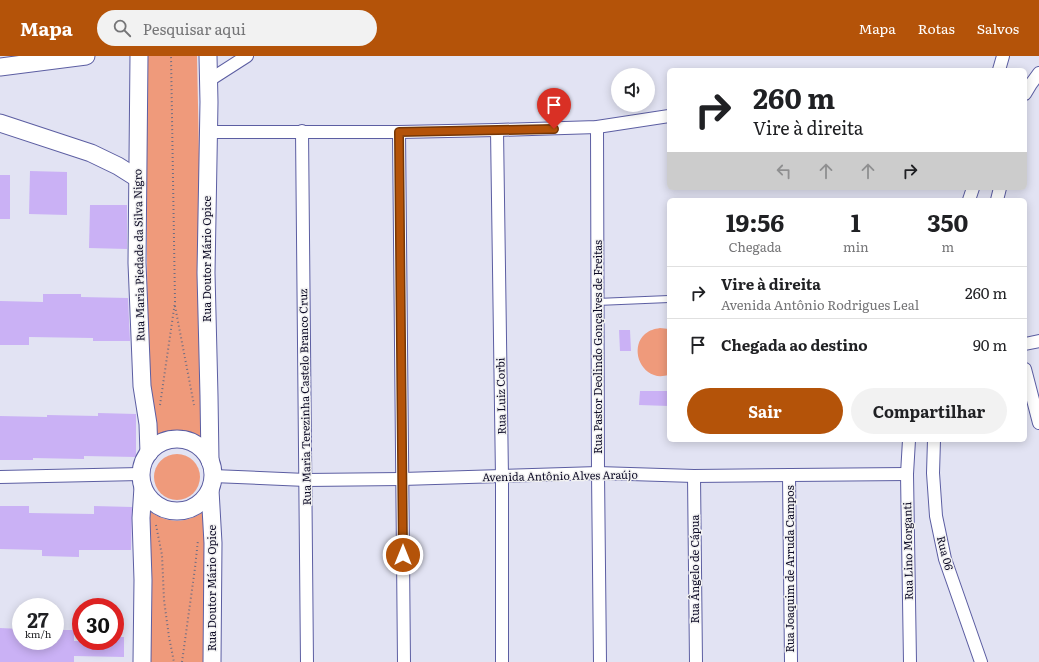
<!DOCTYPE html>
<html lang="pt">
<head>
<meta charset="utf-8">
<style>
	:root { --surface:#fff; --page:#f2f2f2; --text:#202124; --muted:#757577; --line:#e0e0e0; --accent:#b45309 }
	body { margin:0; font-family:Literata,serif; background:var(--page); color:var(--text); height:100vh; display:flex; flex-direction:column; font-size:15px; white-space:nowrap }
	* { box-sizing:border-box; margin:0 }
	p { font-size:13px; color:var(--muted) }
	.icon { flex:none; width:22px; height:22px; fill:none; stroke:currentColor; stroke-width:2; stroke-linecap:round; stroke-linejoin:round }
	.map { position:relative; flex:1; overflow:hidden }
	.sheet { position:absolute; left:667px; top:142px; width:360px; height:244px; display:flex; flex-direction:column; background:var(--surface); border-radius:6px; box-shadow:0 2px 10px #0003 }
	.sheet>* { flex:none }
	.hud { position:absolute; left:667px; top:12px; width:360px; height:122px; border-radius:6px; box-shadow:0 2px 10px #0003; background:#fff; color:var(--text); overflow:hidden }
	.tools { position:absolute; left:611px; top:12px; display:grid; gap:8px }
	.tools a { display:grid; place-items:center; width:44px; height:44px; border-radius:50%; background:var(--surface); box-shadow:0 2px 10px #0003; font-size:20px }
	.speed { position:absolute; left:12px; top:542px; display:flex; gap:8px; font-size:20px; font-weight:700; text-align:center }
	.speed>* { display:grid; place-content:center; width:52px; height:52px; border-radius:50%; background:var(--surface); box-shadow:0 2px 10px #0003; line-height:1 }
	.speed small { font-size:10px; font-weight:400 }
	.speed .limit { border:6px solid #d22; background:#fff; color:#111 }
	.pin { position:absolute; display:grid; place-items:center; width:34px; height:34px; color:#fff; margin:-41px -17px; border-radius:50% 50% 50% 0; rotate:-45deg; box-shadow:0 0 4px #0007 }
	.pin .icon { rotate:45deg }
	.me { position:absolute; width:44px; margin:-22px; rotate:0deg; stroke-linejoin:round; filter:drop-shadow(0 0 3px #0008) }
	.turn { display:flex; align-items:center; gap:14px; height:84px; padding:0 20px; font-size:18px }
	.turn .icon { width:52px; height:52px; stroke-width:2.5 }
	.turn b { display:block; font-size:28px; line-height:34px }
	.lanes { display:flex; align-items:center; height:38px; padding:0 20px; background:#0003; justify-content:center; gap:20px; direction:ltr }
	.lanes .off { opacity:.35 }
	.eta { display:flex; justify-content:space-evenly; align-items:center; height:68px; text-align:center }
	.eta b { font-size:24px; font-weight:700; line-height:28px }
	.action { display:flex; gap:8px; margin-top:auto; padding:8px 20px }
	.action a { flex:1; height:46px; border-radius:24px; background:var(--accent); color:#fff; font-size:16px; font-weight:700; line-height:46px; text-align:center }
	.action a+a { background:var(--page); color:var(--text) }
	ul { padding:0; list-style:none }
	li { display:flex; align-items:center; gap:12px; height:52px; padding:0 20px; border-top:1px solid var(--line) }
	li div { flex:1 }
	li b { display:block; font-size:15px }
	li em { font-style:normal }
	header { display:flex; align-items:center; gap:24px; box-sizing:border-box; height:56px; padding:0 20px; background:var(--accent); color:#fff }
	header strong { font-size:19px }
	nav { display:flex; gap:22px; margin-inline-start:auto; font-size:14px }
	.search { width:280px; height:36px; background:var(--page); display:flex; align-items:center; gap:10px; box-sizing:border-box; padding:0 14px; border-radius:22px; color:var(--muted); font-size:15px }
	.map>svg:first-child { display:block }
</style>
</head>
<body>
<header>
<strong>Mapa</strong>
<div class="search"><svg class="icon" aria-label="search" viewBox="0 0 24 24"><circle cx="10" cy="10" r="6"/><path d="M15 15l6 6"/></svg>Pesquisar aqui</div>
<nav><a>Mapa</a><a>Rotas</a><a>Salvos</a></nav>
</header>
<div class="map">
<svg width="1039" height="606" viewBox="0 0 1039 606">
	<rect width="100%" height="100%" fill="#e2e3f3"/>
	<g fill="#ef9a7b">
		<path d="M 146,0 L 197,0 L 205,390 C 187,374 166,374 148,390 Z"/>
		<path d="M 660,272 L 669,273 L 669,319 C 664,320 659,321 654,319 C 637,313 632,289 645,278 C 650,274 654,273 660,272 Z"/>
		<circle cx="177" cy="421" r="23"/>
		<path d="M 207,453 L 207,606 L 150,606 L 148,454 C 168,469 188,468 207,453 Z"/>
	</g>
	<g fill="#cab1f5">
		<path d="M 30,115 L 67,116 L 67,159 L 29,158 Z"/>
		<rect x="0" y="119" width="10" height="44"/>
		<path d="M 90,149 L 127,149 L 127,193 L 89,192 Z"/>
		<path d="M 43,238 L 81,238 L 81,241 L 128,242 L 130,285 L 93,285 L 93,282 L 29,281 L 29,289 L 0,289 L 0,245 L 43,246 Z"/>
		<path d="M 619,274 L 630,274 L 631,295 L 620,295 Z"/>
		<path d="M 640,335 L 669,335 L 669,350 L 639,349 Z"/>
		<path d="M 98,357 L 136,358 L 136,401 L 84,400 L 84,403 L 33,402 L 33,404 L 0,404 L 0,360 L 47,361 L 47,359 L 98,360 Z"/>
		<path d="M 0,450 L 29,450 L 29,457 L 94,458 L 94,450 L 132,451 L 131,494 L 79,494 L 79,501 L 42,500 L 42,494 L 0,493 Z"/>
		<path d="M 0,572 L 21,573 L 21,585 L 55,585 L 55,581 L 59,581 L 59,574 L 74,574 L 74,585 L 115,585 L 115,581 L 124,581 L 124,601 L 74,600 L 74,606 L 0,606 Z"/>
	</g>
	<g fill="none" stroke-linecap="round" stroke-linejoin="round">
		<defs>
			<path id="lane" d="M 597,246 L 669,243"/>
			<g id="street">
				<path d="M 999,14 L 1003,0"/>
				<path d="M 208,25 L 247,0"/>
				<path d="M 1025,38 L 1031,28 L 1039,17"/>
				<path d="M 597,71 L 598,417 L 600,606"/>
				<path d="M 497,74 L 502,421 L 502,606"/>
				<path d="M 302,75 L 307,606"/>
				<path d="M 208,76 L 399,76 L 497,74 L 597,71 L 669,60"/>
				<path d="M 399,76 L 404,606"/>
				<path d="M 969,144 L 973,132"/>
				<path d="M 997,144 L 1000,132"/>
				<path d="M 1025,288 L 1039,285"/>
				<path d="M 1025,313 L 1039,367"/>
				<path d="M 909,384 L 907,418 L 910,606"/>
				<path d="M 934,384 L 933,417 L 936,460 L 945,503 L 981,606"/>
				<path d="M 789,419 L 791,606"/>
				<path d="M 213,420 L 306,424 L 402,423 L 598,417 L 694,420 L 907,418"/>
				<path d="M 694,420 L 696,606"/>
				<path d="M 0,421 L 140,418"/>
			</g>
			<g id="secondary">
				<path d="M 139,0 L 137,207 L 142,330 L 148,368 L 149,397"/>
				<path d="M 208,0 L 209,46 L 206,217 L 209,340 L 210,405"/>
				<path d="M 0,11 L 86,0"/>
				<path d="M 0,67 L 91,97 L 118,110 L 137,122"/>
				<circle cx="177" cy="419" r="36"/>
				<path d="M 210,434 L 213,487 L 212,606"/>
				<path d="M 142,606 L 143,524 L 141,462 L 143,431"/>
			</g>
		</defs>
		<use href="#lane" stroke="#5c5ea2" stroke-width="8"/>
		<use href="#street" stroke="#5c5ea2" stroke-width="14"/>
		<use href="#secondary" stroke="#5c5ea2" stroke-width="19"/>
		<g stroke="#6d6d83" stroke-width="2" stroke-dasharray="1 3" stroke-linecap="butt">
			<path d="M 175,250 L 194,349"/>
			<path d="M 160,349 L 175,246 L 171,0"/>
			<path d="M 156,469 L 162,499 L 164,544 L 169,581 L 174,606"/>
			<path d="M 182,606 L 195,512 L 198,484"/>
		</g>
		<use href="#lane" stroke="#fff" stroke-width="6"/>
		<use href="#street" stroke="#fff" stroke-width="12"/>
		<use href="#secondary" stroke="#fff" stroke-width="17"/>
	</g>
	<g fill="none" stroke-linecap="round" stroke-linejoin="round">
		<defs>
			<path id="route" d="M 403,499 L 399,76 L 554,73"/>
		</defs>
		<use href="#route" stroke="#753606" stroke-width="10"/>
		<use href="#route" stroke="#b45309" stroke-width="7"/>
	</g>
	<g text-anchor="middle" stroke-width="3" stroke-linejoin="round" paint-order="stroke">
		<g font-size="11" fill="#0b0924" stroke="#f2f2f2">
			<text transform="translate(139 199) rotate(-91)" y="4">Rua Maria Piedade da Silva Nigro</text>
			<text transform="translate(207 203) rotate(-90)" y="4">Rua Doutor Mário Opice</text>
			<text transform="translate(598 291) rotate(-90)" y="4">Rua Pastor Deolindo Gonçalves de Freitas</text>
			<text transform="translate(501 340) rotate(-91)" y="4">Rua Luiz Corbi</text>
			<text transform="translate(305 341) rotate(-91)" y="4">Rua Maria Terezinha Castelo Branco Cruz</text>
			<text transform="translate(560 420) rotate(-1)" y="4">Avenida Antônio Alves Araújo</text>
			<text transform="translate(908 495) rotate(-91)" y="4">Rua Lino Morganti</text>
			<text transform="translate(945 497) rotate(75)" y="4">Rua 06</text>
			<text transform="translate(695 513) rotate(-90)" y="4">Rua Ângelo de Cápua</text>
			<text transform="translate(790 513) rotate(-90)" y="4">Rua Joaquim de Arruda Campos</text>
			<text transform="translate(212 532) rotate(-90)" y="4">Rua Doutor Mário Opice</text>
		</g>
	</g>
</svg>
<div class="tools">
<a><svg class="icon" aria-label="sound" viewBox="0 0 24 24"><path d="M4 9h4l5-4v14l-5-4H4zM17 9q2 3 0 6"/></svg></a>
</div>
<div class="speed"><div>27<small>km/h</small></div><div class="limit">30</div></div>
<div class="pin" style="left:554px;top:73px;background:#d93025"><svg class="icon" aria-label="arrive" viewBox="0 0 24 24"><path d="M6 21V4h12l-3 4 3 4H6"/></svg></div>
<svg class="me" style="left:403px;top:499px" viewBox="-20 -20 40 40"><circle r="17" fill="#b45309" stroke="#fff" stroke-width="3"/><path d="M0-11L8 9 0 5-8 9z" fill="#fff"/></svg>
<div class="hud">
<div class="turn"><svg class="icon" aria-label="right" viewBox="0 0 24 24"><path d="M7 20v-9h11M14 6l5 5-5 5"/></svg><div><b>260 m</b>Vire à direita</div></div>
<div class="lanes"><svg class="icon off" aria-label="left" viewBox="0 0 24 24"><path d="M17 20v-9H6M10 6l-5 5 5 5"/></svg><svg class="icon off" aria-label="ahead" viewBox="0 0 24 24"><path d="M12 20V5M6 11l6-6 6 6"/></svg><svg class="icon off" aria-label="ahead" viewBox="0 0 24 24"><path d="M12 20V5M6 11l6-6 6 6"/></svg><svg class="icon" aria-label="right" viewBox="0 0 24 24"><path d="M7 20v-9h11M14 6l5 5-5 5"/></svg></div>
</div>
<section class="sheet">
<div class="eta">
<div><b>19:56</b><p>Chegada</p></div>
<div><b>1</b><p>min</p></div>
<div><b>350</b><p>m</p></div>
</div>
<ul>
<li><svg class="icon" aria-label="right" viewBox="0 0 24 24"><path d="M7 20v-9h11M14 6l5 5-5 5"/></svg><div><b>Vire à direita</b><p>Avenida Antônio Rodrigues Leal</p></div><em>260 m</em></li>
<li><svg class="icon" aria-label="arrive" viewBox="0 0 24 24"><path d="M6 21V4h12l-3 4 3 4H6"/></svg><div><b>Chegada ao destino</b></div><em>90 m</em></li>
</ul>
<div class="action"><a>Sair</a><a>Compartilhar</a></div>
</section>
</div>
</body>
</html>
